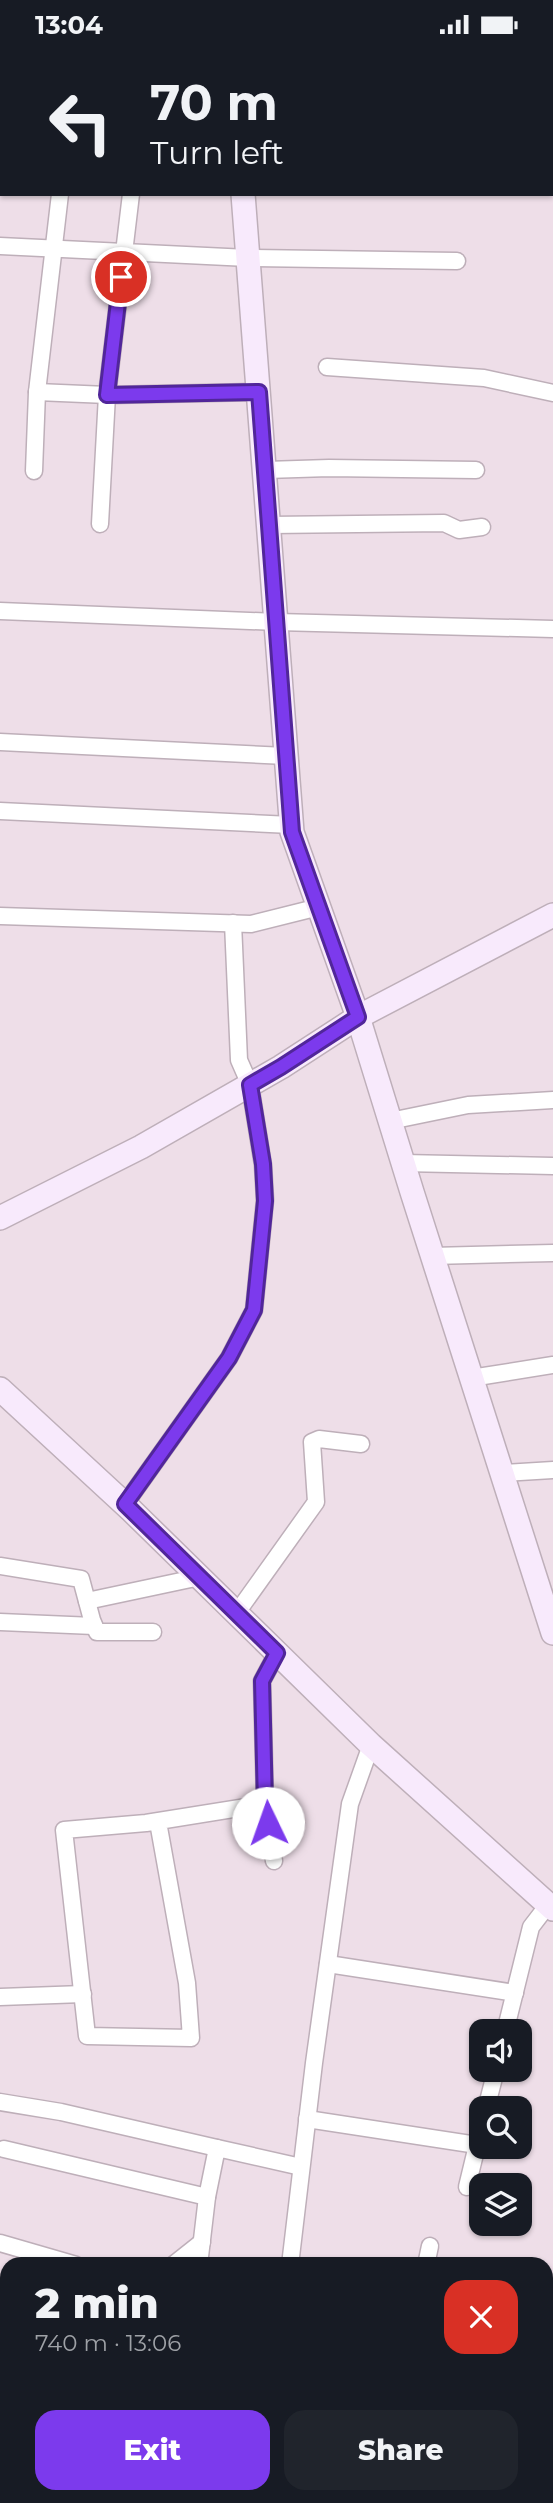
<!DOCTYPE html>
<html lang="en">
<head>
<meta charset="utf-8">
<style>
	:root { --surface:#171b24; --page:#20242c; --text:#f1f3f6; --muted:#9ea1a6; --accent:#7c3aed }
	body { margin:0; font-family:Montserrat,sans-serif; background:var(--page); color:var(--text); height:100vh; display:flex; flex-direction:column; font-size:26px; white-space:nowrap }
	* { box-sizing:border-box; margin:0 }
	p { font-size:23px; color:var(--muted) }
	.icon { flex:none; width:38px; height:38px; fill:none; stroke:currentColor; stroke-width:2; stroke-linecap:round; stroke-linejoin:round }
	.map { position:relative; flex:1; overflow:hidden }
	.side { position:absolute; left:0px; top:2208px; width:553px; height:247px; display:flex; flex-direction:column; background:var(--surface); border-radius:21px 21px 0 0; box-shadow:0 2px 5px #0004 }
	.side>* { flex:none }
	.banner { position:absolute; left:0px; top:0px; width:553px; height:147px; box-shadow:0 2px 5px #0004; background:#171b24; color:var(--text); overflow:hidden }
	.tools { position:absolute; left:469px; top:1970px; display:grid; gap:14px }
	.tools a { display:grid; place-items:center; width:63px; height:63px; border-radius:14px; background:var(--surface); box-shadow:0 2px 5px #0004; font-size:35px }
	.pin { position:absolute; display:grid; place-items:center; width:60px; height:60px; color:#fff; margin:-30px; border:4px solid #fff; border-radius:50%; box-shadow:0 2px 7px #0007 }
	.me { position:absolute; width:77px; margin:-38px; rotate:357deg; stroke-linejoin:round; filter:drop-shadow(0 0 5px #0008) }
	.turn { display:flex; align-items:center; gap:24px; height:147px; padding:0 35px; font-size:32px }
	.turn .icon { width:91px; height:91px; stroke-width:2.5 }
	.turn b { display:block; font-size:49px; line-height:60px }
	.round { display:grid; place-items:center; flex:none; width:74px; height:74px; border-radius:21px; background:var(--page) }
	.head { display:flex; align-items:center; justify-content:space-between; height:119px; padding:0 35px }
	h1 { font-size:42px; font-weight:800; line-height:52px }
	.primary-button { display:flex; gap:14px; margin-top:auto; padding:14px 35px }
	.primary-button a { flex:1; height:80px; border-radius:21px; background:var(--accent); color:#fff; font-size:28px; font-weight:800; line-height:80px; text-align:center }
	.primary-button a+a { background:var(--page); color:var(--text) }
	.status { display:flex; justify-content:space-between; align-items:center; height:49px; padding:0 35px; background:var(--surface); direction:ltr }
	.status svg { height:19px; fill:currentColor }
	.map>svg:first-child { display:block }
</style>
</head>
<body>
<div class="status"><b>13:04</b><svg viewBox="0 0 49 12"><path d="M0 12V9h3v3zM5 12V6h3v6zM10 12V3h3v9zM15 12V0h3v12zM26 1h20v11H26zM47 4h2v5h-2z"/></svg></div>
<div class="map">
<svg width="553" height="2454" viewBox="0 0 553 2454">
	<rect width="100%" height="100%" fill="#eedee8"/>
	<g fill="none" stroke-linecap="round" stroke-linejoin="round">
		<defs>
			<g id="street">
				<path d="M 0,46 L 2,47"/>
				<path d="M 0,197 L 248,209 L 457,212"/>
				<path d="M 327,318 L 484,329 L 553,344"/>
				<path d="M 37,343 L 107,346 L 259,343"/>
				<path d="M 266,421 L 329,419 L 476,421"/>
				<path d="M 34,422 L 37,343 L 60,145"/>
				<path d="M 100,475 L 107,346 L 131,145"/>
				<path d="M 270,476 L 444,474 L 459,481 L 482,478"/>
				<path d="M 0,562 L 277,573 L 553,580"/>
				<path d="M 0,693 L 286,707"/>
				<path d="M 0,762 L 291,776"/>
				<path d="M 0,867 L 251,875 L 319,858"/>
				<path d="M 390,1072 L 468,1056 L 553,1051"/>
				<path d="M 403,1114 L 553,1117"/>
				<path d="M 432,1207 L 553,1204"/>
				<path d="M 471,1329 L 553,1316"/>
				<path d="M 502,1424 L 553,1421"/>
				<path d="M 125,1455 L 229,1309 L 254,1261 L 265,1151 L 263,1116 L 250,1036 L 239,1011 L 233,874"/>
				<path d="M 0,1517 L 81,1530 L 92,1571 L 97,1583 L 153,1583"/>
				<path d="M 87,1552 L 200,1528"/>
				<path d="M 236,1565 L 316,1453 L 312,1393 L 319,1390 L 361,1395"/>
				<path d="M 0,1573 L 94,1577"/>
				<path d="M 158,1773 L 187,1934 L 191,1989 L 87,1987 L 64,1781 L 146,1774 L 265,1755"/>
				<path d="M 274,1812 L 265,1755 L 262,1632 L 277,1604"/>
				<path d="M 328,1915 L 515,1944"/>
				<path d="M 0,1948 L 83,1945"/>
				<path d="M 505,1983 L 531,1878 L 548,1856"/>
				<path d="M 0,2053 L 61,2063 L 217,2099"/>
				<path d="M 486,2060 L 496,2021"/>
				<path d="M 307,2070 L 477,2096"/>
				<path d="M 4,2100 L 207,2148"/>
				<path d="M 467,2138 L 481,2080"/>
				<path d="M 0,2194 L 76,2216"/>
				<path d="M 173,2216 L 202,2193"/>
				<path d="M 199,2216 L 207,2148 L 217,2099 L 301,2118"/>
				<path d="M 290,2216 L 314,2014 L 350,1755 L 371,1696"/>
				<path d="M 426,2216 L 430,2197"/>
				<path d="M 0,2430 L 7,2435"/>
				<path d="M 30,2448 L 40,2454"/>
				<path d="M 191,2454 L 191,2448"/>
				<path d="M 261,2454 L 262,2448"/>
				<path d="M 529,2454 L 529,2448"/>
			</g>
			<g id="secondary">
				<path d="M 232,0 L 232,2"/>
				<path d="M 243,145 L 292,783 L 358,968 L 412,1143 L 553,1584"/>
				<path d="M 0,1169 L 141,1098 L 281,1018 L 358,968 L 553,866"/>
				<path d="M 0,1340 L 131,1461 L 371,1696 L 553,1860"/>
			</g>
		</defs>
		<use href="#street" stroke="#beafb9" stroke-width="19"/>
		<use href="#secondary" stroke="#beafb9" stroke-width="26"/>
		<use href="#street" stroke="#fff" stroke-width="16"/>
		<use href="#secondary" stroke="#f8eafc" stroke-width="23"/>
	</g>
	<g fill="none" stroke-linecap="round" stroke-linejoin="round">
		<defs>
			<path id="route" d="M 121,228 L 107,346 L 259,343 L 292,783 L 358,968 L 281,1018 L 250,1036 L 263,1115 L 265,1152 L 254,1261 L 229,1309 L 125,1455 L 277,1604 L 262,1632 L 265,1755 L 268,1774"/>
		</defs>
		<use href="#route" stroke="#51269a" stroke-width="18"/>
		<use href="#route" stroke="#7c3aed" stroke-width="12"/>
	</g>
</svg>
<div class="tools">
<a><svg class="icon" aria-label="sound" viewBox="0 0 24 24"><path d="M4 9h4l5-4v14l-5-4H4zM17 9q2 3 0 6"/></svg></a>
<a><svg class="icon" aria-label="search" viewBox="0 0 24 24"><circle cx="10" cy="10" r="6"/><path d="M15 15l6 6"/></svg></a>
<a><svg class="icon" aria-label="layers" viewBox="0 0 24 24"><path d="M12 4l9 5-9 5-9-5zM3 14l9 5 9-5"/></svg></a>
</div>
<div class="pin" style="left:121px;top:228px;background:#d93025"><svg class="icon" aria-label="arrive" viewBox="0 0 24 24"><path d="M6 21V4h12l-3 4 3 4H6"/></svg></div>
<svg class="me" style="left:268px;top:1774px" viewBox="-20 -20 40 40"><circle r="19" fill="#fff"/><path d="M0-13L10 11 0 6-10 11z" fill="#7c3aed"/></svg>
<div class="banner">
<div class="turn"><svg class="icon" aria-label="left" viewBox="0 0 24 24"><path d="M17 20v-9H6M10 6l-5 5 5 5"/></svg><div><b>70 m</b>Turn left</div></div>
</div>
<section class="side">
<div class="head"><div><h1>2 min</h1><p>740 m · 13:06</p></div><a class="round" style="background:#d93025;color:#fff"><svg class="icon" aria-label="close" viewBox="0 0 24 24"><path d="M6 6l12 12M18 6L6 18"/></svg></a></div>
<div class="primary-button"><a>Exit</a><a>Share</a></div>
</section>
</div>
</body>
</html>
